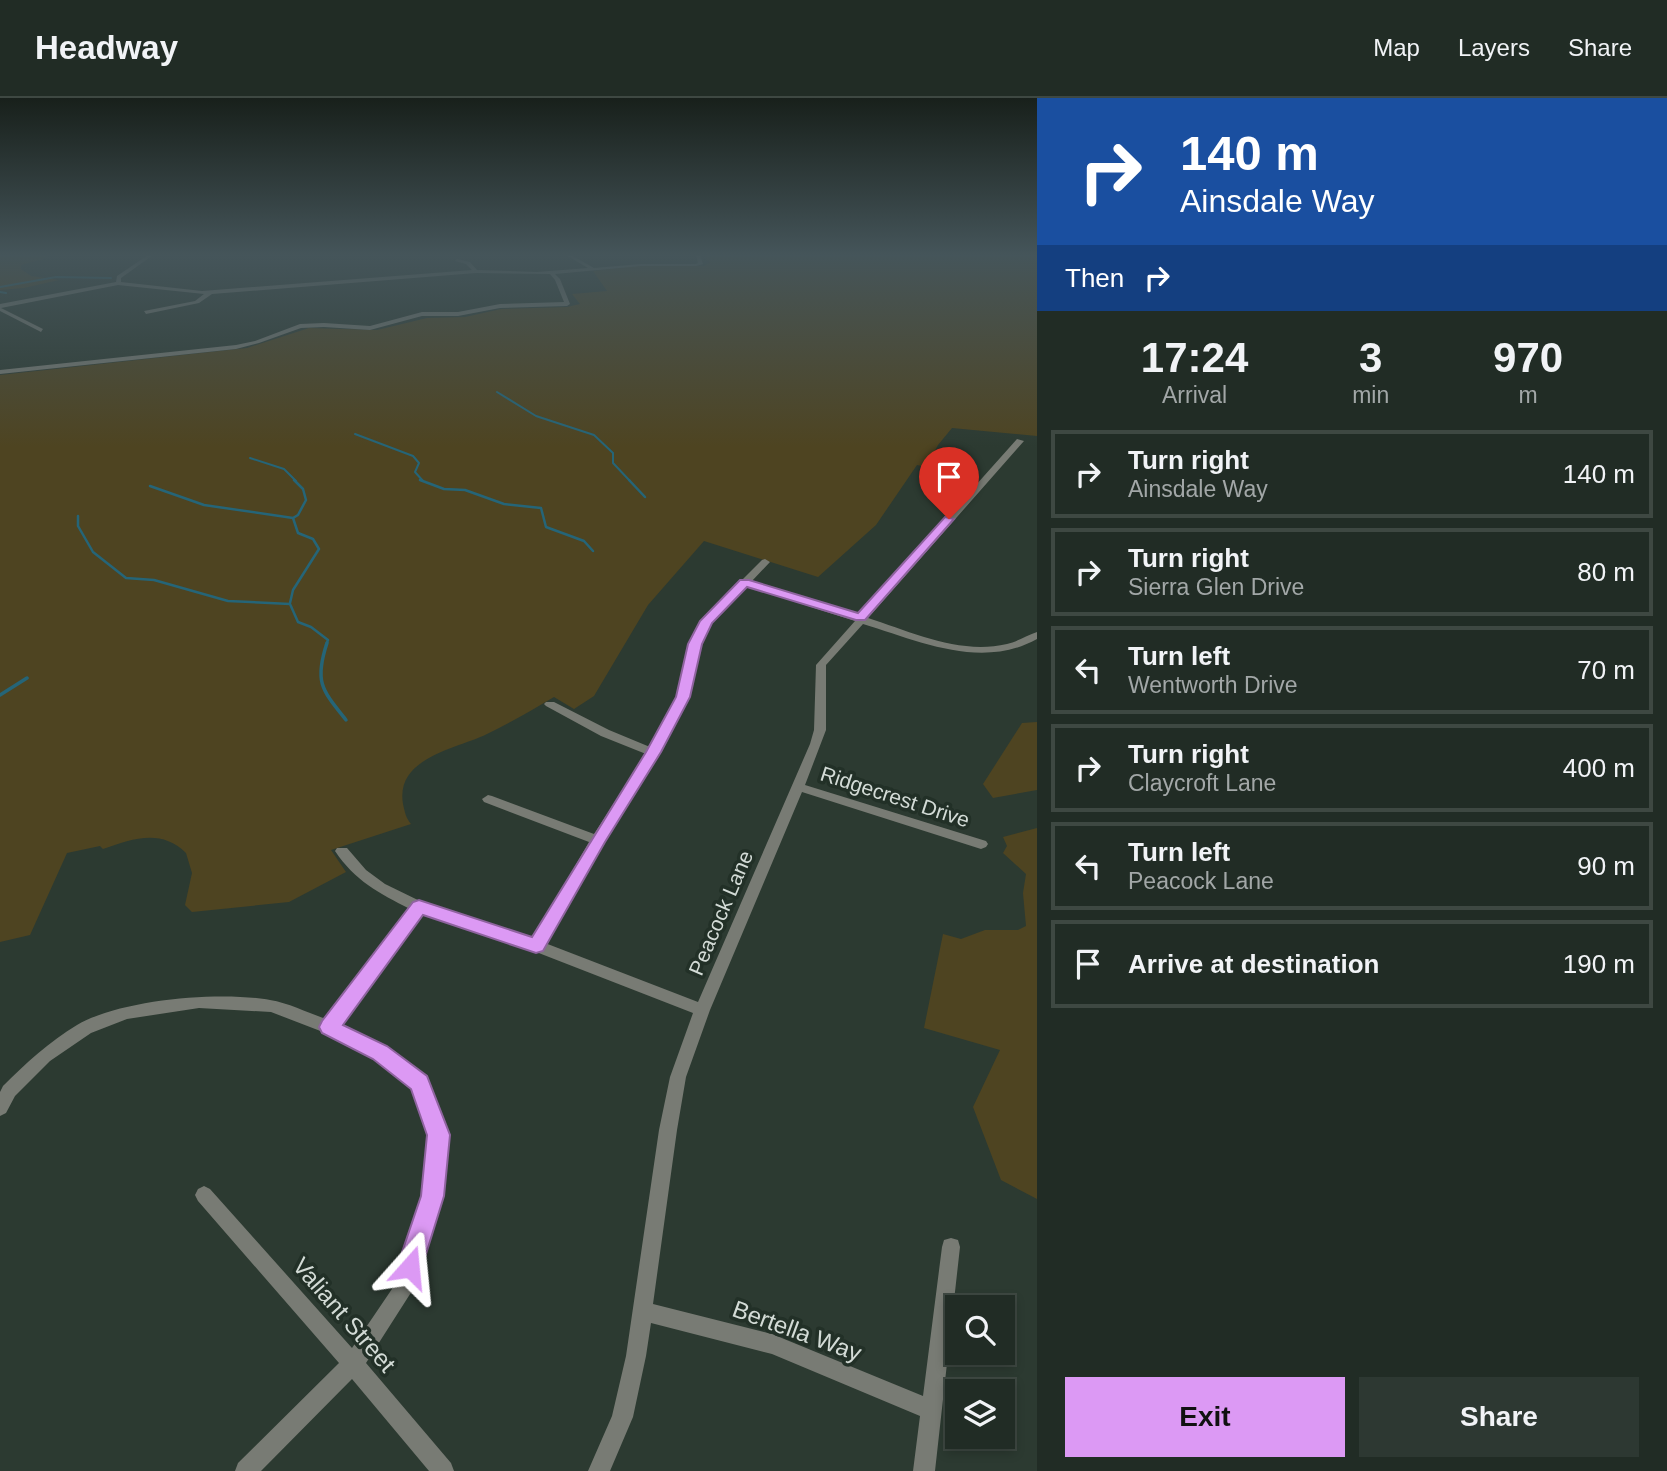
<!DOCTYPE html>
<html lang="en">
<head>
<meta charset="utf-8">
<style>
	:root { --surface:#212c25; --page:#2d3832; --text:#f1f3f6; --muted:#a2a7a7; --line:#3e4842; --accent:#dc99f4 }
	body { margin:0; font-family:Helvetica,sans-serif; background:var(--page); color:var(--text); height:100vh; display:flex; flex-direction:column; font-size:26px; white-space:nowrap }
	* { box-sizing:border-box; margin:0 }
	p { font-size:23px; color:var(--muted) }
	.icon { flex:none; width:38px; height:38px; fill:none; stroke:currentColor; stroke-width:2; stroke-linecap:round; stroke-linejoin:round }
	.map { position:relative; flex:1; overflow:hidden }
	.details { display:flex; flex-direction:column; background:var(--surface); width:630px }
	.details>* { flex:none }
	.guide { background:#1a4fa0; color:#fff; overflow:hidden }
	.controls { position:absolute; left:945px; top:1197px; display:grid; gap:14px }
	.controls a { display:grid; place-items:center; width:70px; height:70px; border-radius:0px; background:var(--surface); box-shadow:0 4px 10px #0003,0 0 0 2px var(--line); font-size:35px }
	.pin { position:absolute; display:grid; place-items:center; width:60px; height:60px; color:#fff; margin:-72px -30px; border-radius:50% 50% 50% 0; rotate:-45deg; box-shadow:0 0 7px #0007 }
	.pin .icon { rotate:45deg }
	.me { position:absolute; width:77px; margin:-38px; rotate:18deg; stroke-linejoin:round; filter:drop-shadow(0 0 5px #0008) }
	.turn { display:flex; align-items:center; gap:24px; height:147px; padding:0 28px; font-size:32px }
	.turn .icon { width:91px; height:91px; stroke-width:2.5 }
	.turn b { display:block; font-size:49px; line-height:60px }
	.then { display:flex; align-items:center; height:66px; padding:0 28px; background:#0003; gap:14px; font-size:26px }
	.eta { display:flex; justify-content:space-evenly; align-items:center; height:119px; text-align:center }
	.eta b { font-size:42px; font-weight:800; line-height:49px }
	.primary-button { display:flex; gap:14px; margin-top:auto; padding:14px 28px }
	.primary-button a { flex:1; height:80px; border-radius:0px; background:var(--accent); color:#111; font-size:28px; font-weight:800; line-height:80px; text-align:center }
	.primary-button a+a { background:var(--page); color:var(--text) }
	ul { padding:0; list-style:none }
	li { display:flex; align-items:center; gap:21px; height:88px; margin:0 14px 10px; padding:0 14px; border:4px solid var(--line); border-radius:0px }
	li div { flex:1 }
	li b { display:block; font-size:26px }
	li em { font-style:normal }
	header { display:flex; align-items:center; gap:42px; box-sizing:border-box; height:98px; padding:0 35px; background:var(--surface); border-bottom:2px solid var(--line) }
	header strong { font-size:33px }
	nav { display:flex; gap:38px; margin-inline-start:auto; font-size:24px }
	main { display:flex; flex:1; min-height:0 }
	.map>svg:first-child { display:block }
</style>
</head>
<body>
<header>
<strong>Headway</strong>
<nav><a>Map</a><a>Layers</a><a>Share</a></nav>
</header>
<main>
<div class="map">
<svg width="1037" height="1373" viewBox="0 0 1037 1373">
	<rect width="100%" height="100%" fill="#2c3a31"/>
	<g fill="#4e4421">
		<path d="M 0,157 L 49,157 L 43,161 L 21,167 L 21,171 L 31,178 L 59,182 L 24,190 L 0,192 Z"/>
		<path d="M 704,157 L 1037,157 L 1037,338 L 952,330 L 938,347 L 926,369 L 917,367 L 876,427 L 818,479 L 704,443 L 648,507 L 594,598 L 574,611 L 554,599 C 532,612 510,625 487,636 C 457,651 395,659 403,706 C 405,715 406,720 411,726 L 331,752 L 346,774 L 289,804 L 192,814 L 185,807 L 192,775 L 186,755 C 161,730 132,741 103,751 L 100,748 L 67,755 L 30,837 L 0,844 L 0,277 L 247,250 L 309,230 L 377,232 L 427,220 L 465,219 L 501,211 L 567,209 L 580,206 L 572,196 L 607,193 L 593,173 L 636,168 L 704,168 L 710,164 Z"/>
		<path d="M 1037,624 L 1037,692 L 993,700 L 983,686 L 1022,625 Z"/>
		<path d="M 1037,730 L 1037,1101 L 1001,1082 L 973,1009 L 1000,952 L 924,930 L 943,836 L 961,841 L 985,832 L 1018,832 L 1026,828 L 1023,795 L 1026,776 L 1003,755 L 1007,748 L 1003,739 Z"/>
	</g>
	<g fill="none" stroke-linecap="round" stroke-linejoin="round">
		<g stroke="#256578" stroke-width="2">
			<path d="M 0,189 L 56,179 L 111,180"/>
			<path d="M 0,194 L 6,195"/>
			<path d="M 497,294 L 536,318 L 594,337 L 613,355 L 613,365 L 630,383"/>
			<path d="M 355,336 L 413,358 L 419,365 L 415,374 L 423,383"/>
			<path d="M 250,360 L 284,371 L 296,383"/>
		</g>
		<g stroke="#256578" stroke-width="2.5">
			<path d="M 420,382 L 444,391 L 465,392 L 504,406 L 541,410 L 546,429 L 584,443 L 593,453"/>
			<path d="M 629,382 L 645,399"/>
			<path d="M 150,388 L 204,407 L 293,420"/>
			<path d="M 78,418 L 78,428 L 93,454 L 126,480 L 154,482 L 228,503 L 290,506 L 298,524 L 311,529 L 328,542 L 326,547"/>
			<path d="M 290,505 L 293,492 L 319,451 L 313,441 L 298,435 L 293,420 L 298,417 L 306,402 L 303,391 L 294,382"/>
		</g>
		<g stroke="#256578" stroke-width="3.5">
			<path d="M 327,545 C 314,584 322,592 346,622"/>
			<path d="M 0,597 L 27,580"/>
		</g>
		<g fill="#787b74" fill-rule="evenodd">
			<path d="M 148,157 L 153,157 L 121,180 L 121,184 L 202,193 L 472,172 L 466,166 L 455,163 L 457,161 L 470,164 L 477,172 L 537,174 L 588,170 L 566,157 L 571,157 L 594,170 L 641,166 L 696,166 L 698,165 L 696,157 L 700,157 L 703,166 L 696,168 L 641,168 L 555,176 L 560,181 L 570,206 L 567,208 L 500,210 L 458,218 L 422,218 L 370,232 L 324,229 L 301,230 L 259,245 L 236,251 L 0,276 L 0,272 L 236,247 L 255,243 L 300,226 L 324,225 L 370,228 L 422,214 L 458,214 L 500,206 L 564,204 L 555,182 L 550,176 L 476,175 L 212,196 L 199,205 L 146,216 L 144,213 L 195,203 L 204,196 L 118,187 L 1,210 L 43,231 L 41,234 L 0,213 L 0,206 L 116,184 L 117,178 Z"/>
			<path d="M 1017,341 L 1024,343 L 868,520 C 912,534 959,557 1007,546 C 1017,544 1027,537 1037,534 L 1037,541 C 981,572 919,543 863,526 L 826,567 L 826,632 L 805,687 L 986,743 L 988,746 L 986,749 L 981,751 L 802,694 L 710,912 L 686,979 L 677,1032 L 653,1206 L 772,1236 L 923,1298 L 942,1149 L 944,1142 L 951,1140 L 958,1142 L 960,1149 L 935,1373 L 913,1373 L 920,1318 L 772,1256 L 651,1225 L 646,1258 L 633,1319 L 610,1373 L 588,1373 L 612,1318 L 626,1258 L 659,1032 L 670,979 L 693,915 L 531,852 L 422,815 L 340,927 L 386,950 L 425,980 L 448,1037 L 441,1098 L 412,1193 L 366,1265 L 451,1365 L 454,1373 L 429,1373 L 352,1281 L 261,1373 L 235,1373 L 238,1365 L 339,1265 L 198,1103 L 195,1097 L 198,1091 L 204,1088 L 210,1091 L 352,1250 L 394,1188 L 423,1098 L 430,1037 L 413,990 L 374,960 L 323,934 L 271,914 L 199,910 L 127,921 L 91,935 L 50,963 L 15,998 L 6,1015 L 0,1018 L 0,994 L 3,988 C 26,965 49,944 77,927 C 121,901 221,893 270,902 C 289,905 308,915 326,921 L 410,811 C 379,795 355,783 335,753 L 337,750 L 347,750 L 366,772 L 385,786 L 424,805 L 533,841 L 589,744 L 484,704 L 482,701 L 488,697 L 492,698 L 594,736 L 646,656 L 601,638 L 546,608 L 544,606 L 546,604 L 554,604 L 609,632 L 650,649 L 677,599 L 690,546 L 701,523 L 762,462 L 765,461 L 770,464 L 751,484 L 859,518 ZM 746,488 L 855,523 L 816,567 L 814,632 L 810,646 L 698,904 L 545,845 L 602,744 L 659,654 L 689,599 L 700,546 L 710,524 Z"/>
		</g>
	</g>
	<linearGradient id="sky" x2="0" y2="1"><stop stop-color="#18201b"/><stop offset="0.45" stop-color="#45555a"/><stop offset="1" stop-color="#45555a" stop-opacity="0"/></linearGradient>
	<rect width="1037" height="349" fill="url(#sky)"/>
	<path fill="#dc99f4" stroke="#8f639f" stroke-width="2" d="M 945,419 L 954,421 L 865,522 L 856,522 L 747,489 L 712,525 L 702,546 L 690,599 L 661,654 L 605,744 L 543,853 L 536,855 L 423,817 L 343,927 L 387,948 L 427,978 L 450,1037 L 444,1098 L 422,1169 L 418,1178 L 410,1182 L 401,1178 L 397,1169 L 421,1098 L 427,1037 L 411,991 L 373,961 L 322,935 L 319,929 L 322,923 L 413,804 L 419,802 L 532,839 L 646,654 L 676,599 L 688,546 L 700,523 L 740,482 L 749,482 L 858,515 Z"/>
	<g text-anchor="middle" stroke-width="7" stroke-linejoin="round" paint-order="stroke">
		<g font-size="21" fill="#d3dbd6" stroke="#223027">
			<text transform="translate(895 699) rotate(18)" y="7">Ridgecrest Drive</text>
			<text transform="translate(721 815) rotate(-67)" y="7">Peacock Lane</text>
		</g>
		<g font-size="24" fill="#d3dbd6" stroke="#223027">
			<text transform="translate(344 1217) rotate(49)" y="8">Valiant Street</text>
			<text transform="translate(797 1233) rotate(20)" y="8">Bertella Way</text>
		</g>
	</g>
</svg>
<div class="controls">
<a><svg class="icon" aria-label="search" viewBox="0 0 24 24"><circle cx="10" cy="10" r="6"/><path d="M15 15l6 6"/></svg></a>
<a><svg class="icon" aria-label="layers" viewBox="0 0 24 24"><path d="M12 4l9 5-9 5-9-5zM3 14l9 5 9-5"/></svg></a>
</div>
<div class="pin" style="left:949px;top:421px;background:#d93025"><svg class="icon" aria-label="arrive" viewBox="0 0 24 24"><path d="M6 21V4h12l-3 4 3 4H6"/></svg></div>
<svg class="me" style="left:410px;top:1169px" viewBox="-20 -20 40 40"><path d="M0-17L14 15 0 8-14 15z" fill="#dc99f4" stroke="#fff" stroke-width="4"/></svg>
</div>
<section class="details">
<div class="guide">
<div class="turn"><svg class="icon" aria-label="right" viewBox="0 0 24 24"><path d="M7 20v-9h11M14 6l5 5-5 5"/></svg><div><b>140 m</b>Ainsdale Way</div></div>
<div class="then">Then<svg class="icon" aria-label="right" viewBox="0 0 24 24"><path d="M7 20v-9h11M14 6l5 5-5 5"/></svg></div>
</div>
<div class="eta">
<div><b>17:24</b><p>Arrival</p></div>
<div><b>3</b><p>min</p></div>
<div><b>970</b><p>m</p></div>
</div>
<ul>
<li><svg class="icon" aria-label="right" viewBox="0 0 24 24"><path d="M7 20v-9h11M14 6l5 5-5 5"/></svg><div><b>Turn right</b><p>Ainsdale Way</p></div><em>140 m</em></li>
<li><svg class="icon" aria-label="right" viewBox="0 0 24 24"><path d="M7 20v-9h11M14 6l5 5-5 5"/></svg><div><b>Turn right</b><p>Sierra Glen Drive</p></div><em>80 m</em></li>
<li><svg class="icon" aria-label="left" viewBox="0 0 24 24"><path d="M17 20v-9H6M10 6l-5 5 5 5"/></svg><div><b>Turn left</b><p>Wentworth Drive</p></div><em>70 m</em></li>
<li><svg class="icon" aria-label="right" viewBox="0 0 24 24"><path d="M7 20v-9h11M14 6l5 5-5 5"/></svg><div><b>Turn right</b><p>Claycroft Lane</p></div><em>400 m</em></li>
<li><svg class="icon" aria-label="left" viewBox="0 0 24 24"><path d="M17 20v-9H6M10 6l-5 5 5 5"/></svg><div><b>Turn left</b><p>Peacock Lane</p></div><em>90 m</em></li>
<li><svg class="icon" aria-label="arrive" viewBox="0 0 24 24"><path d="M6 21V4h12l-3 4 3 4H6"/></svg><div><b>Arrive at destination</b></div><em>190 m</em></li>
</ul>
<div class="primary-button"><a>Exit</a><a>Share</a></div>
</section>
</main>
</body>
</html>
